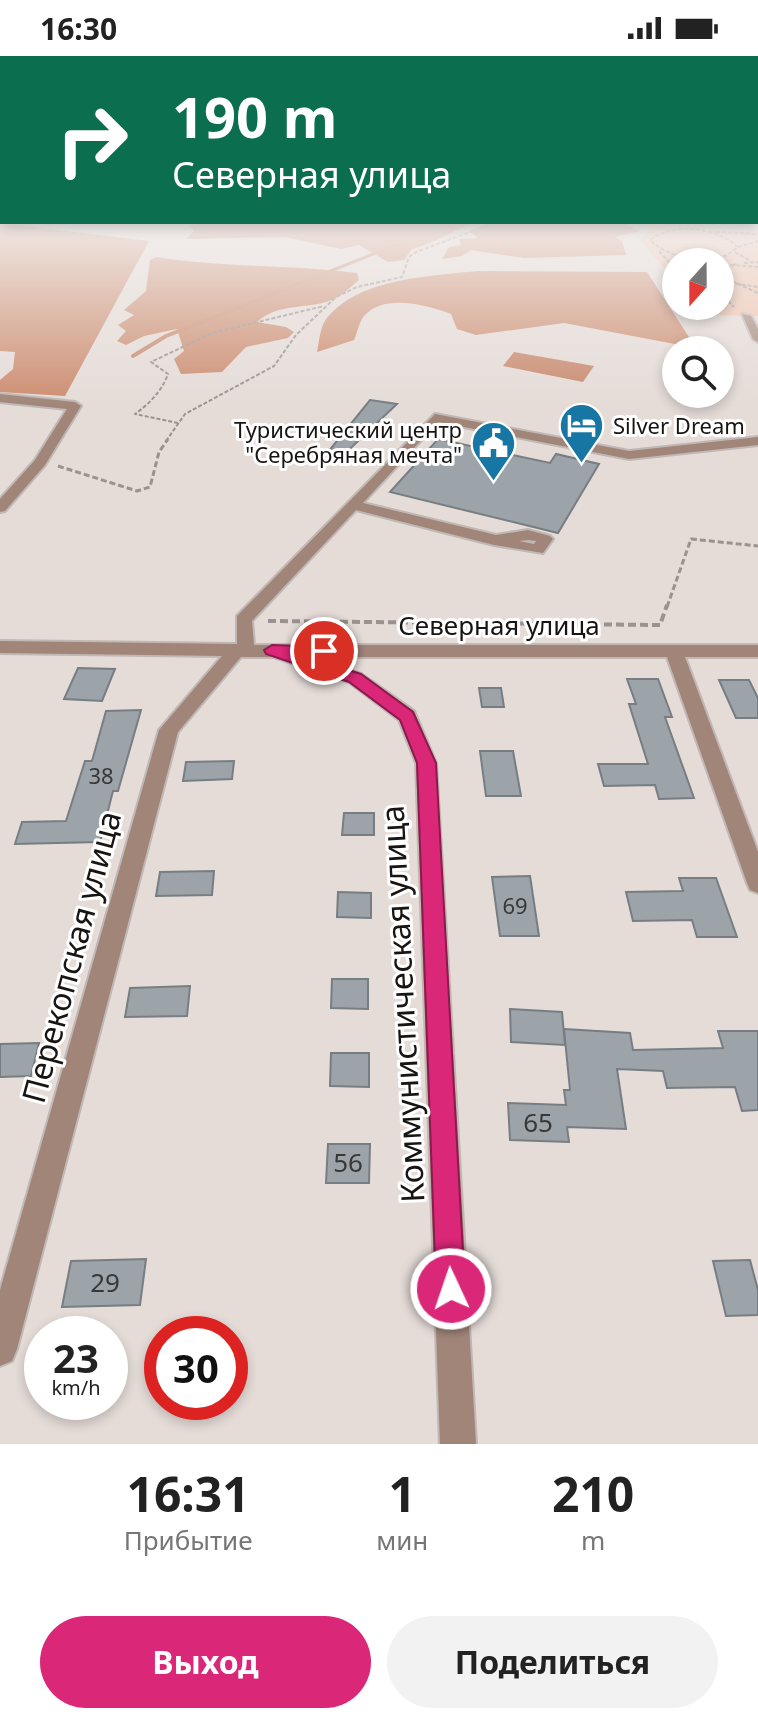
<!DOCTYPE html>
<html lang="ru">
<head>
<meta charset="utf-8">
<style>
	:root { --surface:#fff; --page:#f2f2f2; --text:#222; --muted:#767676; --accent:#db2777 }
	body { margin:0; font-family:"Noto Sans",sans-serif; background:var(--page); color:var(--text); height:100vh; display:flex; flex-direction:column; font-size:30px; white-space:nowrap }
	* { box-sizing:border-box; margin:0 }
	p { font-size:26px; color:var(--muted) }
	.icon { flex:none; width:44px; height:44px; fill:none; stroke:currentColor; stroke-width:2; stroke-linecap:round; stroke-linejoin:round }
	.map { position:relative; height:1388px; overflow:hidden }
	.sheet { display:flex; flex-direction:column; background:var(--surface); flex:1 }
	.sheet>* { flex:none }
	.hud { position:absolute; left:0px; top:0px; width:758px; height:168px; box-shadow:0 4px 12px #0003; background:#0b6e4f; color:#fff; overflow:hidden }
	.needle { width:52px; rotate:201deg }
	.fabs { position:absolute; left:662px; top:192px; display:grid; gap:16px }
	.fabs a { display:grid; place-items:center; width:72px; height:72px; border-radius:50%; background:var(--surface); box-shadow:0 4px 12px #0003; font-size:40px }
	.speed { position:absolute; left:24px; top:1260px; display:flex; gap:16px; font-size:40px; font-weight:700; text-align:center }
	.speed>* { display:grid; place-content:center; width:104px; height:104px; border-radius:50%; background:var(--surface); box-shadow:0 4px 12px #0003; line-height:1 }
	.speed small { font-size:20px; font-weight:400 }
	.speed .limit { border:12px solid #d22; background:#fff; color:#111 }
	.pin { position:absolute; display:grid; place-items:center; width:68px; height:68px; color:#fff; margin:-34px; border:4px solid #fff; border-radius:50%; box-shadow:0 2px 8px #0007 }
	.me { position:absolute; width:88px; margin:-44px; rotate:357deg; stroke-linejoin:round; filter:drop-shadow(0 0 6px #0008) }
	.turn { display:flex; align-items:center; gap:28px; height:168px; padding:0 40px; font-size:36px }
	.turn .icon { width:104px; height:104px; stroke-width:2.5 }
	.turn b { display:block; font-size:56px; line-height:68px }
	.eta { display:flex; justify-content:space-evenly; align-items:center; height:136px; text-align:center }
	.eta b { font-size:48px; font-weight:700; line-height:56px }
	.button { display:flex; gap:16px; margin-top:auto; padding:16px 40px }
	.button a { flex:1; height:92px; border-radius:48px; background:var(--accent); color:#fff; font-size:32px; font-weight:700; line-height:92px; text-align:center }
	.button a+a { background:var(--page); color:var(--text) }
	.status { display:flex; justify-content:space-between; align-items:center; height:56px; padding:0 40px; background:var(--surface); direction:ltr }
	.status svg { height:22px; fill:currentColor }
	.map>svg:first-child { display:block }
</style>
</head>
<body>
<div class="status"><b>16:30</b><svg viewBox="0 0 49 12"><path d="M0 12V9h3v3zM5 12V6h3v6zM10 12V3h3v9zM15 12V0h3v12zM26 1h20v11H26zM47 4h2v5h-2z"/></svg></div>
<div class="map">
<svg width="758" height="1388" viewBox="0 0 758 1388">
	<rect width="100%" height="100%" fill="#e5dcd8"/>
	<path fill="#f1c1ab" d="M 653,171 L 758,177 L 758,260 L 705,259 L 697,250 L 720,250 L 720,206 L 676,206 L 676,226 L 640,184 Z"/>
	<g fill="#cc8d70">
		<path d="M 196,166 L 476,166 C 453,174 436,187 412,193 L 404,204 L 388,206 L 359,189 L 341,193 L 285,181 L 186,183 L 194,175 L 190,170 Z"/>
		<path d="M 493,166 L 628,166 L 627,169 L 640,175 L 615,181 L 622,185 L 626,199 L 524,202 L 471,194 L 462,200 L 442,203 L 449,191 L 461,189 L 459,183 L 478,182 L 469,175 Z"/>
		<path d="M 0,167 L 149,185 L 65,340 L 0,336 L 0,324 L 13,313 L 15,296 L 0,295 Z"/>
		<path d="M 157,201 C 223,212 290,208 357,217 L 359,224 C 351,231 341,240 332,244 C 307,254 279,246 257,266 L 286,271 L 294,276 L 288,282 L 246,291 L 222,316 L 181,318 L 174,303 L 184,295 L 177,273 L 144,280 L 126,289 L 117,285 L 126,275 L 118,269 L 134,259 L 124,254 L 146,235 L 150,204 Z"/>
		<path d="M 478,215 L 647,216 L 696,292 L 564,267 L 476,279 L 457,273 L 451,258 C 427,249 384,237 364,260 C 359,266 357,278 354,284 L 317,296 C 319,287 320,272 325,265 C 355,222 431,220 478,215 Z"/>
	</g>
	<path fill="#c8896d" d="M 514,296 L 594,310 L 583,326 L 503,310 Z"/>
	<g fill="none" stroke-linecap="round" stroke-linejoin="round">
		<path stroke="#c8896d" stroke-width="3" d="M 225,257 L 454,166"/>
		<path stroke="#c8896d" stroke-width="4" d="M 133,300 L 166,280 L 230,255"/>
	</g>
	<g fill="#9da4a9" stroke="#777e83" stroke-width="2">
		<path d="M 370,344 L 397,348 L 333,409 L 324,401 Z"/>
		<path d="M 438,383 L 550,407 L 556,398 L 599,408 L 558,477 L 390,436 Z"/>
		<path d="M 78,612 L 115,613 L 102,645 L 64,643 Z"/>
		<path d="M 627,623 L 658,623 L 672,661 L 665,661 L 694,742 L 659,743 L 655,729 L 604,730 L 598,708 L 648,708 L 629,648 L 636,648 Z"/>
		<path d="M 719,624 L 749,624 L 758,642 L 758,662 L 736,662 Z"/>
		<path d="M 479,632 L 501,632 L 504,651 L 482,651 Z"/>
		<path d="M 141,654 L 118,735 L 113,735 L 100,786 L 15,788 L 22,766 L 66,765 L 85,705 L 92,705 L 106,655 Z"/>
		<path d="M 480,695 L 513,695 L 521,740 L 486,740 Z"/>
		<path d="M 234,705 L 232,723 L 183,725 L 186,706 Z"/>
		<path d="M 344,757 L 374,757 L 374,779 L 342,779 Z"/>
		<path d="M 214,815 L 212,839 L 156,840 L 160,816 Z"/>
		<path d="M 530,820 L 539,880 L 500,880 L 492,821 Z"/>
		<path d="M 679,822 L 716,822 L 737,881 L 697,881 L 692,864 L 633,865 L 626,836 L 683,835 Z"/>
		<path d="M 338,836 L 371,837 L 371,862 L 337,861 Z"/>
		<path d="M 332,923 L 368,923 L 368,953 L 331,952 Z"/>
		<path d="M 190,930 L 187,960 L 125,961 L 130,932 Z"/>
		<path d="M 510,953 L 562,956 L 565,989 L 511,986 Z"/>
		<path d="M 564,973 L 630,977 L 633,994 L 723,992 L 718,975 L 758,975 L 758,1054 L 742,1055 L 735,1031 L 667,1032 L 663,1015 L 617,1013 L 626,1073 L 567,1071 L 569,1086 L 510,1084 L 508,1047 L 566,1049 L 564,1034 L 570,1034 Z"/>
		<path d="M 39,987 L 31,1020 L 0,1021 L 0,988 Z"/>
		<path d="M 331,997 L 369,997 L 369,1031 L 330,1030 Z"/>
		<path d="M 328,1088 L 370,1088 L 369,1127 L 326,1127 Z"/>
		<path d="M 146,1203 L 140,1249 L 62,1251 L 71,1205 Z"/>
		<path d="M 750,1204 L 758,1234 L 758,1259 L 726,1260 L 713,1205 Z"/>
	</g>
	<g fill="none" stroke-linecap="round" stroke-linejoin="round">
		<defs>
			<g id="minor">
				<path d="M 742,258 L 751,260 L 758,273 L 758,286 L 753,283 Z"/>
				<path d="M 0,338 L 75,346 L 81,350 L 45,409 L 5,455 L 0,456 L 0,443 L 35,404 L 67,353 L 0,346 Z"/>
				<path d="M 435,358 L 629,395 L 758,381 L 758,389 L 629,403 L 438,366 L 363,447 L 496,479 L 528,474 L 550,480 L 553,483 L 543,497 L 494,489 L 356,454 L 252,565 L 254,589 L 758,589 L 758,601 L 685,601 L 758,796 L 758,837 L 750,834 L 747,827 L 667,601 L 311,601 L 361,618 L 414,655 L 436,707 L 476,1388 L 440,1388 L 416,707 L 399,664 L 349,626 L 274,601 L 241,601 L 178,676 L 17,1293 L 12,1305 L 0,1310 L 0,1234 L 159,674 L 222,600 L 0,597 L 0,585 L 237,588 L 237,560 ZM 528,484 L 536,485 L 534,488 L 519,485 Z"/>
			</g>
		</defs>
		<use href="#minor" stroke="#c0b8b5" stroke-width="4"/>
		<g stroke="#99928f" stroke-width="2" stroke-dasharray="4 2" stroke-linecap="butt">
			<path d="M 716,176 L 758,178"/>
			<path d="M 738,191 L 758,185"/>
			<path d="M 659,195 L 676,214"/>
			<path d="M 735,196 L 750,205"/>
			<path d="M 693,201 L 726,200 L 738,191 C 716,171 674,166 650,184 C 675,208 725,208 758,211"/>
			<path d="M 744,207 L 758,206"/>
			<path d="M 736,208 L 724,213 L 725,222 L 758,237"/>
			<path d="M 720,235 L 732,227 L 758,231"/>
			<path d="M 720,236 L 734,251"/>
			<path d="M 178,367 L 135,358 C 149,348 162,335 168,318 L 151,306 L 212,277 L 324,250"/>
			<path d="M 166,385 L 185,358 L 274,310 L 296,279 L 336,241 L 357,231 L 402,221 L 409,201 L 416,196 L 497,166"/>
		</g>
		<g stroke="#99928f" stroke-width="3" stroke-dasharray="6 3" stroke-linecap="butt">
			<path d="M 58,410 L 137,435 L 150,431 L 159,396 L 168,383"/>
			<path d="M 667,551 L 691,483 L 758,490"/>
		</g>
		<path stroke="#99928f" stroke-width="4" stroke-dasharray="8 4" stroke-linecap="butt" d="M 268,565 L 660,569 L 667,549"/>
		<use href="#minor" fill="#a18579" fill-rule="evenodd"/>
	</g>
	<linearGradient id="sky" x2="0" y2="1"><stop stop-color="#9ba3b7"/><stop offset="0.44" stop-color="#f3efed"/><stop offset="1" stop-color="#f3efed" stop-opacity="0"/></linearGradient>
	<rect width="758" height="350" fill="url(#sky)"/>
	<path fill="#db2777" stroke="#8e194d" stroke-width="2" d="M 272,589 L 330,591 L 330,598 L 305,600 L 361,618 L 413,656 L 436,707 L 465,1233 L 461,1244 L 451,1248 L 440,1244 L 436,1233 L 417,707 L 400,664 L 349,626 L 266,598 L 264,594 Z"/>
	<defs>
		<symbol id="hotel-pin" viewBox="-11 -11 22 30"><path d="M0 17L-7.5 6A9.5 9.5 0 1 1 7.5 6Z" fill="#1876a4" stroke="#fff"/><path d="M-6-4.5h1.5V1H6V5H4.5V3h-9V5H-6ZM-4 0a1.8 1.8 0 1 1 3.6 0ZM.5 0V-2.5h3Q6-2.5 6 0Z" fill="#fff"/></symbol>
		<symbol id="civic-pin" viewBox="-11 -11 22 30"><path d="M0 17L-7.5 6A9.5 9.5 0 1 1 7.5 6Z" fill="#1876a4" stroke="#fff"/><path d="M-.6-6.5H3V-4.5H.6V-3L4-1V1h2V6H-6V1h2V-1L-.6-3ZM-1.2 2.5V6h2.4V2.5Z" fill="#fff"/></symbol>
	</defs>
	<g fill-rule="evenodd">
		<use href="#hotel-pin" x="556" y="344" width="51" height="69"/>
		<use href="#civic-pin" x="468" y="362" width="51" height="69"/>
	</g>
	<g text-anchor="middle" stroke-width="6" stroke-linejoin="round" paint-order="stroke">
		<g font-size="22" fill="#171413" stroke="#fff" text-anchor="start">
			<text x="613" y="378">Silver Dream</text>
			<text x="462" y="382" text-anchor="end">Туристический центр<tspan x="462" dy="25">"Серебряная мечта"</tspan></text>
		</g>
		<g font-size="22" fill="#383838">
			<text x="101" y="728">38</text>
			<text x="515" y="858">69</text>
		</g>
		<g font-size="26" fill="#171413" stroke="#fff">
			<text x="499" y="579">Северная улица</text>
		</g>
		<g font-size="26" fill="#383838">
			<text x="538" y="1076">65</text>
			<text x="348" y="1116">56</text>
			<text x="105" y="1236">29</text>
		</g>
		<g font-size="32" fill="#171413" stroke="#fff">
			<text transform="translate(72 901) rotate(-75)" y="11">Перекопская улица</text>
			<text transform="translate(403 948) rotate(-93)" y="11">Коммунистическая улица</text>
		</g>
	</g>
</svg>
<div class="fabs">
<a><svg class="needle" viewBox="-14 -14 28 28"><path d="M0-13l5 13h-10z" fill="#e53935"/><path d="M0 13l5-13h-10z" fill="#767676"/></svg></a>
<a><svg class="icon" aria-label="search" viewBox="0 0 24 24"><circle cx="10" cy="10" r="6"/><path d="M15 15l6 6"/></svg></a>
</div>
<div class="speed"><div>23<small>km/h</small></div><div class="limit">30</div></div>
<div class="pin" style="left:324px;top:595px;background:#d93025"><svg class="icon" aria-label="arrive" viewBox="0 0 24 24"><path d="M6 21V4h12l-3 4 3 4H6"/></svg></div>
<svg class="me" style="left:451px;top:1233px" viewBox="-20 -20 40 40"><circle r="17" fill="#db2777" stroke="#fff" stroke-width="3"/><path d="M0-11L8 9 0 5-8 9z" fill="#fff"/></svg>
<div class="hud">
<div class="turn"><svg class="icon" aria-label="right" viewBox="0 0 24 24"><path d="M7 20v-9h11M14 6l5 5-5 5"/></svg><div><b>190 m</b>Северная улица</div></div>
</div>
</div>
<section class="sheet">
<div class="eta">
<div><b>16:31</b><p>Прибытие</p></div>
<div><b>1</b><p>мин</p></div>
<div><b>210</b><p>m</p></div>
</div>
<div class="button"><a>Выход</a><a>Поделиться</a></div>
</section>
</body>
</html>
